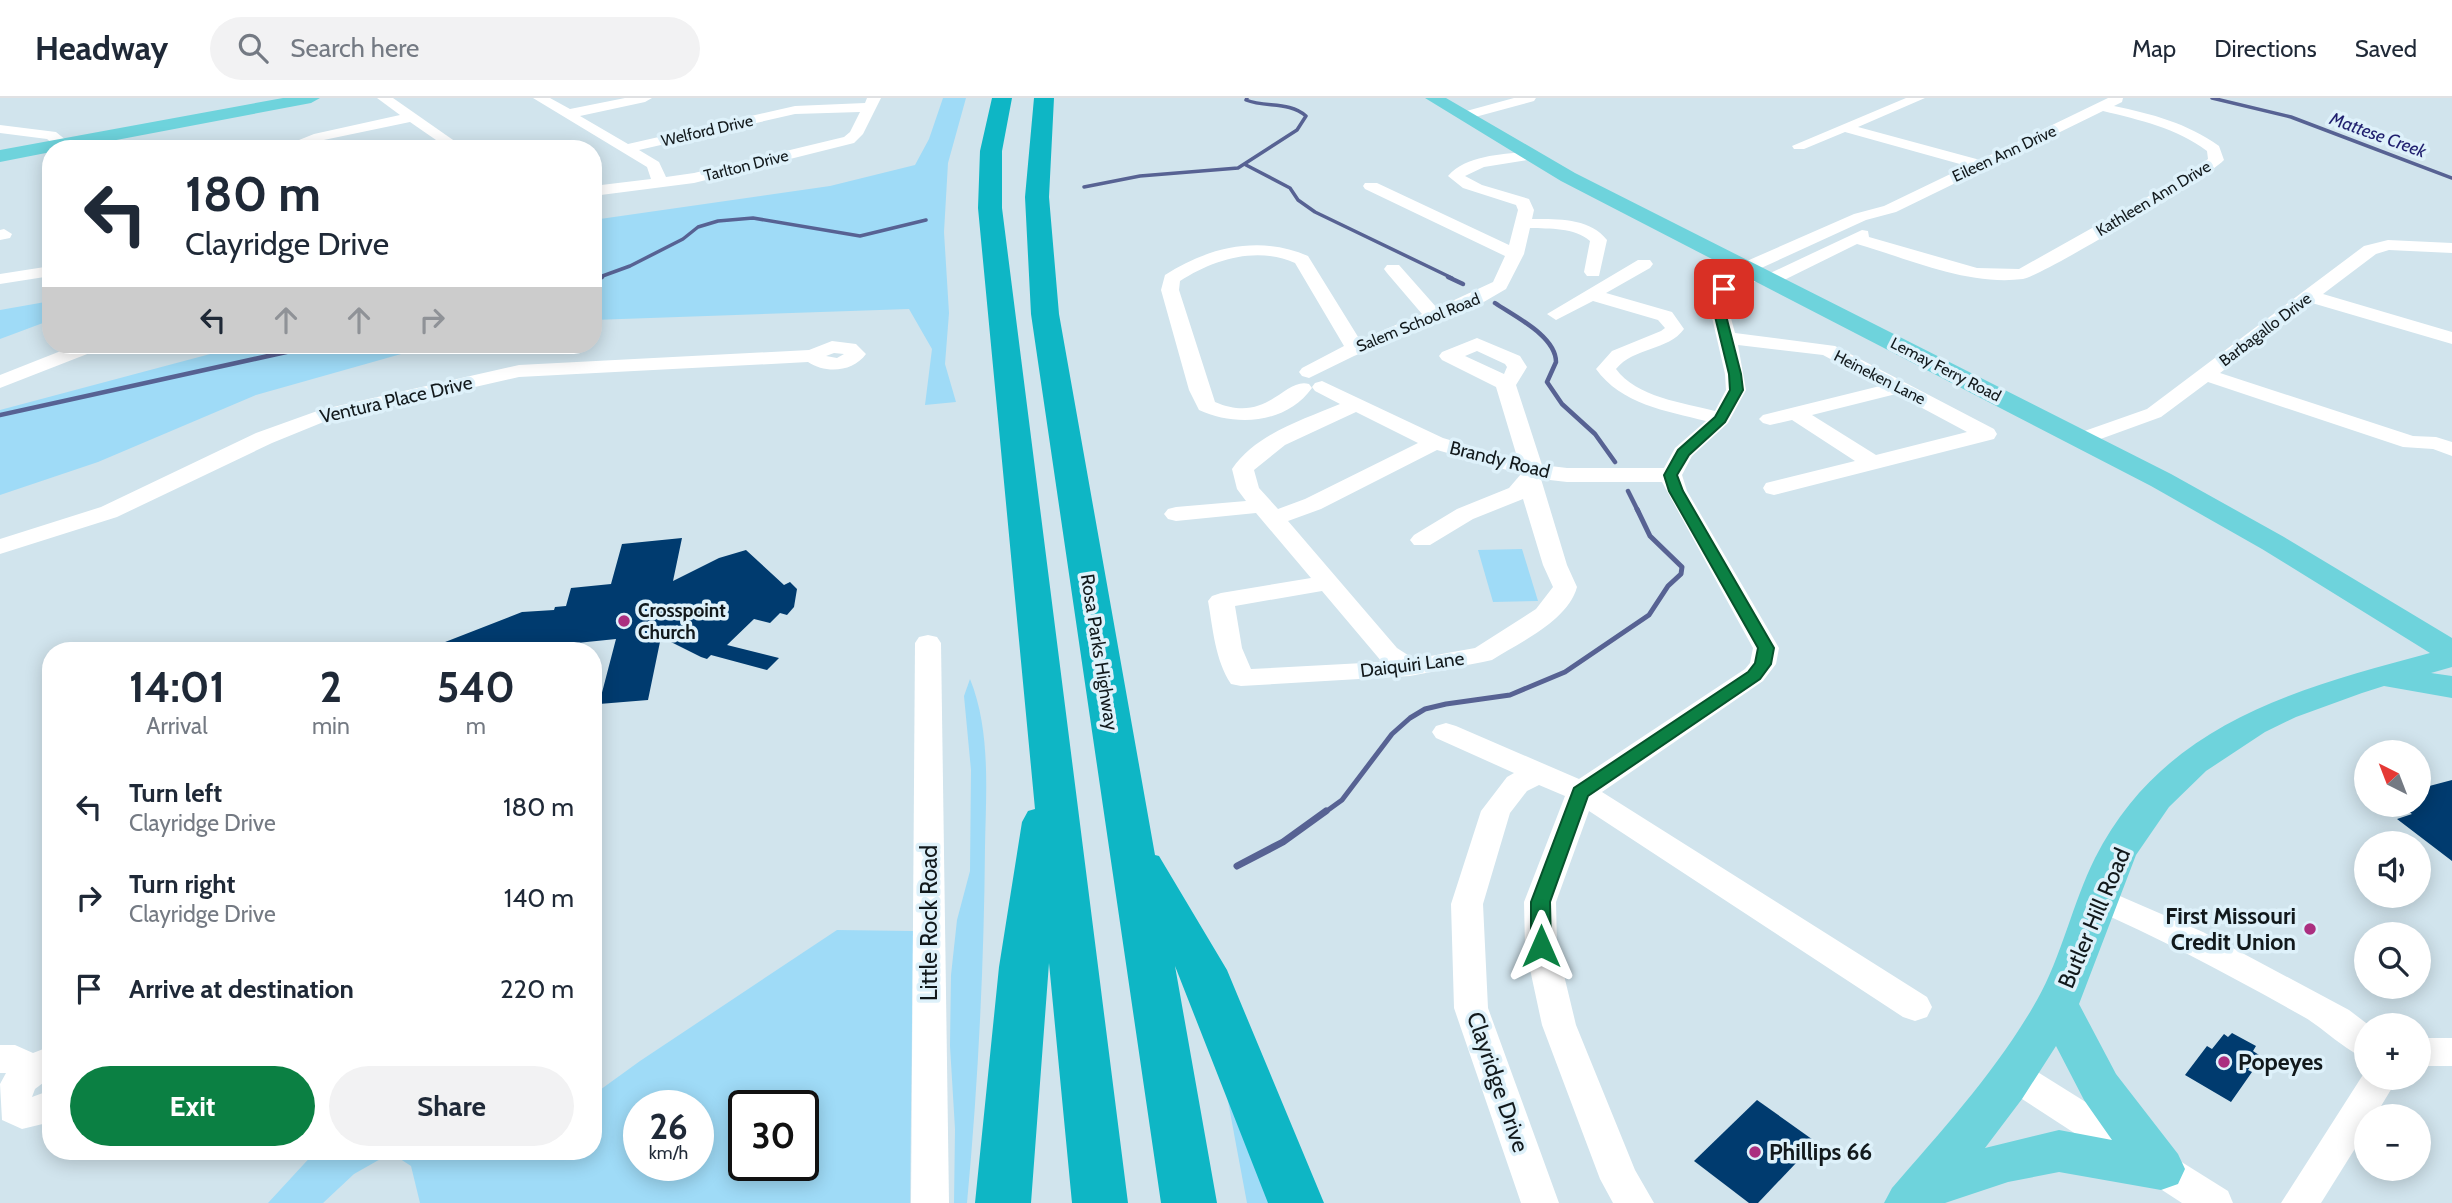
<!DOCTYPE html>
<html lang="en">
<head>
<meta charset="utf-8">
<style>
	:root { --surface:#fff; --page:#f2f2f3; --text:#1f2937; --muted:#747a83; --line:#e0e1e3; --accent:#0b8043 }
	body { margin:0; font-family:Cabin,sans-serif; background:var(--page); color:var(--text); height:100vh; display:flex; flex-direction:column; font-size:26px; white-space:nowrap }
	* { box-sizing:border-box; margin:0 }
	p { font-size:23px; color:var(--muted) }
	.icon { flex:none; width:38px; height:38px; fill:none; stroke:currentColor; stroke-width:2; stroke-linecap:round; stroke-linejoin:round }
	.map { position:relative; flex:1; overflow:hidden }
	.sheet { position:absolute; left:42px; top:544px; width:560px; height:518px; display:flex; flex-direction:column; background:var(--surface); border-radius:28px; box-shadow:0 4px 18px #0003 }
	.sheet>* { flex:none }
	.guide { position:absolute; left:42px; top:42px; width:560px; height:214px; border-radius:28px; box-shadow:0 4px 18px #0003; background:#fff; color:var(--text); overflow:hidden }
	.needle { width:46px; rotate:318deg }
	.fabs { position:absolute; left:2354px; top:642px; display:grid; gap:14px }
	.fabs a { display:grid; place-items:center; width:77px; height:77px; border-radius:50%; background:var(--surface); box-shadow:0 4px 18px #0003; font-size:35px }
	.speed { position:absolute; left:623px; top:992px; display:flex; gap:14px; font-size:35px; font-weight:700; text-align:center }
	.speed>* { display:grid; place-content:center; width:91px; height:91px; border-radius:50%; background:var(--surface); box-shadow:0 4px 18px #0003; line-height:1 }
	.speed small { font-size:18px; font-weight:400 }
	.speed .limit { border:4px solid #111; border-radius:10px; background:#fff; color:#111 }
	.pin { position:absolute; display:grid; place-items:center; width:60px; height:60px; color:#fff; margin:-30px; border-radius:14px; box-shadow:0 4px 10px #0006 }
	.me { position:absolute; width:77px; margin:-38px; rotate:0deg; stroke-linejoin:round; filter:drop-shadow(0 0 5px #0008) }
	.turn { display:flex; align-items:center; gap:24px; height:147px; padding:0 28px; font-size:32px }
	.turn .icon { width:91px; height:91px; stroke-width:2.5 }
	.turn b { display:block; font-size:49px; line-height:60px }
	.lanes { display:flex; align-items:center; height:66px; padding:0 28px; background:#0003; justify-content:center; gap:35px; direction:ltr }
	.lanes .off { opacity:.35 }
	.eta { display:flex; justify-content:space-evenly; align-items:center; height:119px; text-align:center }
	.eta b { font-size:42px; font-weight:800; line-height:49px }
	.primary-button { display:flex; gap:14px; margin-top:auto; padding:14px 28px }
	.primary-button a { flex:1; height:80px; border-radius:42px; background:var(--accent); color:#fff; font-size:28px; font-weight:800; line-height:80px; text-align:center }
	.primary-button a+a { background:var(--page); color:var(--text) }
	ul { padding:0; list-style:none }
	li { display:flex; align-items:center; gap:21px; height:91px; padding:0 28px }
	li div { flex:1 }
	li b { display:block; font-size:26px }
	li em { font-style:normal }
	header { display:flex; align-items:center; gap:42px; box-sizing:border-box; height:98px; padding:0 35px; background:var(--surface); border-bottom:2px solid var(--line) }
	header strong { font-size:33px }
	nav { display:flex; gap:38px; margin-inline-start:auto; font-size:24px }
	.search { width:490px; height:63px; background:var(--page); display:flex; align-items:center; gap:18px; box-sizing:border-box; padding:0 24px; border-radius:38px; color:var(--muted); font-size:26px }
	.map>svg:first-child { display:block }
</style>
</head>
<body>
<header>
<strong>Headway</strong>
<div class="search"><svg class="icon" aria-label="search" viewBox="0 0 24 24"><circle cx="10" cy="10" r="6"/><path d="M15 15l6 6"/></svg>Search here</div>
<nav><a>Map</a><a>Directions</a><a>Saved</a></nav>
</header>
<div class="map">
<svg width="2452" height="1105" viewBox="0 0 2452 1105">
	<rect width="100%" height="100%" fill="#d1e4ed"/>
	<g fill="#9fdbf7" fill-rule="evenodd">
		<path d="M 943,0 L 966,0 L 948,65 L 944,134 L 949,215 L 945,266 L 956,304 L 925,307 L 932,251 L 909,211 L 593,222 L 593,122 L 830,88 L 915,67 L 929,41 Z"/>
		<path d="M 51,203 L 51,222 L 0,241 L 0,212 Z"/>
		<path d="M 244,247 L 433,247 L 256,297 L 98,364 L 0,397 L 0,312 Z"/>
		<path d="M 1522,451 L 1538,503 L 1493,504 L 1478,452 Z"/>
		<path d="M 970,581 C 991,633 986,694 985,749 C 984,868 978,987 967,1105 L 954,1105 L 955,1031 L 950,948 L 951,877 L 957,822 L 970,773 L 971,672 L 964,598 Z"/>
		<path d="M 837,832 L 913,833 L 910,1105 L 420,1105 L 411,1068 L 391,1055 L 354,1076 L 323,1105 L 268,1105 L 315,1054 L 593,1054 L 593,997 L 640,963 ZM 639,1008 L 698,1008 L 698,1068 L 639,1068 ZM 744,1008 L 803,1008 L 803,1068 L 744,1068 Z"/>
		<path d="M 1221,966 L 1274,1105 L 1247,1105 Z"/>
	</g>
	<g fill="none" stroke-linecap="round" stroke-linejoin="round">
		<g stroke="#576293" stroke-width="3.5">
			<path d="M 2212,0 L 2291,19 L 2452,80"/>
			<path d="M 1246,67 L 1290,90 L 1298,102 L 1315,114 L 1452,180"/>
			<path d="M 1084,89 L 1140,78 L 1238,70 L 1297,32 L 1306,18 C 1289,3 1266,10 1246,2 L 1247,0"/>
			<path d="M 597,180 L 630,168 L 683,141 L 698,129 L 718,123 L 753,120 L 860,138 L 926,122"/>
		</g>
		<g stroke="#576293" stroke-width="4.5">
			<path d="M 1448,179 L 1463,186"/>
			<path d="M 593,182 L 602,179"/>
			<path d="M 1495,205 C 1514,218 1556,238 1556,264 L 1547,284 L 1562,306 L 1595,336 L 1615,364"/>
			<path d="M 0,317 L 318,247"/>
			<path d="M 1628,393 L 1638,413"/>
		</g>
		<path stroke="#576293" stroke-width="5" d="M 1324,715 L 1342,702 L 1392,636 L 1410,620 L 1425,611 L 1446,606 L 1510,597 L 1565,574 L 1649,517 L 1668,488 L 1681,476 L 1682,469 L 1650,438 L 1637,411"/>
		<path stroke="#576293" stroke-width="7" d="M 1237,768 L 1283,744 L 1326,713"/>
	</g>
	<g fill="#003b6f">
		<path d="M 682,440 L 673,483 L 719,460 L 746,452 L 784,487 L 790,484 L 797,491 L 794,509 L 787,517 L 780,515 L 770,525 L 754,521 L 727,547 L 779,560 L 767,572 L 711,557 L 707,561 L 701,559 L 661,539 L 648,602 L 599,606 L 616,541 L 577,545 L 575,552 L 560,553 L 422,553 L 522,514 L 554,512 L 555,509 L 566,508 L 571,490 L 611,486 L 622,446 Z"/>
		<path d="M 2452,682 L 2452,763 L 2397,721 L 2412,716 L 2400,707 L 2418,707 L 2418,691 Z"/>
		<path d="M 2232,935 L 2256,948 L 2253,953 L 2259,957 L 2248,972 L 2252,974 L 2231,1004 L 2185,977 L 2207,948 L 2212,951 L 2224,936 L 2228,939 Z"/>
		<path d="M 1757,1002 L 1816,1044 L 1758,1105 L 1749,1105 L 1694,1063 Z"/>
	</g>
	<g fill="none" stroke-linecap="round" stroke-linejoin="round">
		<g fill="#fff" fill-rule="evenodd">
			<path d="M 377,0 L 393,0 L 466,51 L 449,51 L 410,24 L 319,43 L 310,48 L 310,51 L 264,51 L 260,47 L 267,43 L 299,42 L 314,36 L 400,17 Z"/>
			<path d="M 533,0 L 550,0 L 570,11 L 625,0 L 652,0 L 645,4 L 580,18 L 628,46 L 795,8 L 865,5 L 867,0 L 881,0 L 863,36 L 854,45 L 694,85 L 593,98 L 593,88 L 651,81 L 647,69 ZM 860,14 L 850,34 L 844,39 L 694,75 L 666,79 L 659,64 L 639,52 L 795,16 Z"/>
			<path d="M 1514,0 L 1536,0 L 1534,3 L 1464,22 L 1457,18 L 1459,15 Z"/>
			<path d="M 1906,0 L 1925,0 L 1858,29 L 1980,62 L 2108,0 L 2123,0 L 2122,4 L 2114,8 C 2152,16 2187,25 2219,48 L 2224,62 C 2211,77 2040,179 2023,181 C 1968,188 1909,161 1857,146 L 1776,186 L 1764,186 L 1762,181 L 1735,192 L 1726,202 L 1735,235 L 1835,248 L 1994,331 L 1997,336 L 1994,341 L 1774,397 L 1766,395 L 1763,390 L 1766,385 L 1855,363 L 1792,322 L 1770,327 L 1763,325 L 1759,321 L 1763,317 L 1880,288 L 1823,257 L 1738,247 L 1746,292 L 1728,325 L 1692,358 L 1682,377 L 1687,393 L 1779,550 L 1776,566 L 1763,583 L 1602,694 L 1927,899 L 1932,909 L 1927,919 L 1915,923 L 1903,919 L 1589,713 L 1556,804 L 1557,848 L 1576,927 L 1635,1072 L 1654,1105 L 1613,1105 L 1600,1081 L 1542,927 L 1525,848 L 1524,804 L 1565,698 L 1539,687 L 1527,693 L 1510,715 L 1483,806 L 1488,910 L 1559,1105 L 1521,1105 L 1454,910 L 1451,806 L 1481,713 L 1507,679 L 1514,675 L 1436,640 L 1432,634 L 1436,628 L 1446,625 L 1456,628 L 1579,681 L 1745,571 L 1750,565 L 1753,550 L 1662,384 L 1567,384 L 1541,381 L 1567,467 L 1577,489 C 1568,523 1520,544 1492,562 L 1483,564 L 1410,578 L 1241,588 L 1231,586 C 1215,562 1213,531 1208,503 L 1212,498 L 1221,495 L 1311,480 L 1256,415 L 1176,423 L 1168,421 L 1164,416 L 1168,411 L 1176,409 L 1246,403 L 1237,391 L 1232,371 C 1256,336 1302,322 1340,306 L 1315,293 L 1312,289 L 1315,285 L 1322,283 L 1443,340 L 1518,362 L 1496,289 L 1442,262 L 1439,258 L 1442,254 L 1477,240 L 1520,258 L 1527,269 L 1516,287 L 1542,367 L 1567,370 L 1664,370 L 1675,350 L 1706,323 C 1666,313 1621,306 1596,271 L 1612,253 L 1661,233 L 1665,230 L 1658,222 L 1593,203 L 1556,222 L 1547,216 L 1638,162 L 1650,162 L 1653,166 L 1650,170 L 1606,195 L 1672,214 L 1684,231 C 1668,253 1634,249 1616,271 C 1636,299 1684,305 1715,313 L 1726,292 L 1725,276 L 1708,202 L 1723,185 L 1745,175 L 1737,170 L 1740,166 L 1854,116 L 1884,108 L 1967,68 L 1845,34 L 1804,51 L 1794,51 L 1792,48 ZM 2103,13 C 2140,22 2176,30 2207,53 L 2208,61 L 2183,79 L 2019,171 L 1977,170 L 1869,139 L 1868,133 L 1862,132 L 1766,177 L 1764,172 L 1759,171 L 1866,122 L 1896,114 ZM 1477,253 L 1505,266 L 1507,269 L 1504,276 L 1465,258 ZM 1896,296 L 1967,334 L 1876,357 L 1812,317 ZM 1356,314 L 1418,345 L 1305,401 L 1278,411 L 1259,390 L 1254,372 L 1285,347 ZM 1437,352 L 1521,376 L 1509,390 L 1457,411 L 1414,437 L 1410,442 L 1414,447 L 1430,447 L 1473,421 L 1523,401 L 1543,467 L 1553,489 L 1536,511 L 1475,550 L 1414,561 L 1397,550 L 1288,423 L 1321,411 ZM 1322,493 L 1382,564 L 1251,571 L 1242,550 L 1235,508 Z"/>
			<path d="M 0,27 L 56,34 L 77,51 L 60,51 L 47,41 L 0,35 Z"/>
			<path d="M 1529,53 L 1537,58 L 1534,61 L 1484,69 L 1465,78 L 1482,87 L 1529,101 L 1534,112 L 1532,121 C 1558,121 1590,120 1607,142 L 1599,178 L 1587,178 L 1584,174 L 1590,143 C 1574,129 1550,131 1530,130 L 1524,156 L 1506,191 L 1482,205 L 1354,258 L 1309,280 L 1302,278 L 1299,274 L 1302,270 L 1344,248 L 1295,165 C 1257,148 1214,161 1180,183 L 1179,192 L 1215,304 C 1268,327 1284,279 1309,286 L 1312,290 C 1286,326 1236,329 1199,312 L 1189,292 L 1161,192 L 1165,177 C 1208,149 1260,137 1308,158 L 1360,242 L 1422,216 L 1387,175 L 1384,171 L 1387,167 L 1399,167 L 1437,210 L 1493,184 L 1505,158 L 1365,91 L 1363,88 L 1365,85 L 1377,85 L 1509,147 L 1518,112 L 1516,107 L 1463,90 L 1448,78 C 1467,56 1503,57 1529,53 Z"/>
			<path d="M 4,131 L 12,136 L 10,140 L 0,142 L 0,132 Z"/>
			<path d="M 2388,142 L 2452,145 L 2452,155 L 2389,152 L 2376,156 L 2323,196 L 2452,234 L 2452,246 L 2312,205 L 2220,275 L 2413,338 L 2436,339 L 2452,344 L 2452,358 L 2433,351 L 2403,349 L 2208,284 L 2161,319 L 2084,347 L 2076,346 L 2073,341 L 2076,336 L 2147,311 L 2364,148 Z"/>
			<path d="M 51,168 L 51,178 L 0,186 L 0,176 Z"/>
			<path d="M 832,243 L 856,246 L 866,256 C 853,274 826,276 808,264 L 519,279 L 326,323 L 272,345 L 117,419 L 0,456 L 0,441 L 101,409 L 256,335 L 320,312 L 519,267 L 809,252 ZM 834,255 L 844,256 L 837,260 L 826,258 Z"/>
			<path d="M 76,247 L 103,247 L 100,251 L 0,290 L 0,277 Z"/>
			<path d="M 928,537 L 937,539 L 941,545 L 949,1105 L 911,1105 L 915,545 L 919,539 Z"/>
			<path d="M 2099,789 L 2203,834 L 2349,912 L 2370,928 L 2366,928 L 2366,960 C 2345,953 2325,931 2304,919 C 2233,879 2162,841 2088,809 L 2083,801 L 2088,793 Z"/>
			<rect x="2418" y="940" width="34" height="28"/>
			<path d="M 0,947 L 15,947 L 33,955 L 51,948 L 51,979 L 35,991 L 32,999 L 51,992 L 51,1024 L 22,1031 L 2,1022 L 0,986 L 6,975 L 0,975 Z"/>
			<path d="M 2015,963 L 2028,968 L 2228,1093 L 2233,1105 L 2182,1105 L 2002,988 L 1997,978 L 2002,968 Z"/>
			<path d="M 2366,972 L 2366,980 L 2398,980 L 2375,1018 L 2366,1018 L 2366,1033 L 2321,1105 L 2281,1105 Z"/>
		</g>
		<g fill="#6ed3dc" fill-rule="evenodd">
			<path d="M 283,0 L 320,0 L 311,5 L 69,51 L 51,51 L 51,54 L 0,64 L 0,52 Z"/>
			<path d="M 1425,0 L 1446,0 L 1575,75 L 2171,376 L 2284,439 L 2452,540 L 2452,569 L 2431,575 L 2452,578 L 2452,600 L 2384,588 L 2362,595 L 2296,619 L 2265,634 L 2206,673 L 2169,709 L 2136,757 L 2079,906 L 2116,976 L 2178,1056 L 2185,1071 L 2178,1086 L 2161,1092 L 2059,1074 L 2008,1084 L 1945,1105 L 1884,1105 L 1892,1090 C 1944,1030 1998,971 2037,902 C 2062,858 2072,806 2095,760 C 2163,626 2295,591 2430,555 L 2262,451 L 2151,388 L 1561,83 ZM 2056,948 L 2084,1002 L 2112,1042 L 2059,1032 L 1985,1050 L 2022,1001 Z"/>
		</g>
		<g fill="#0eb6c5" fill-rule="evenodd">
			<path d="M 992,0 L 1012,0 L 1002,53 L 1002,110 L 1128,1105 L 1072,1105 L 1049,865 L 1031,1105 L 975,1105 L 999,869 L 1022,724 L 1028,713 L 1035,711 L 978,110 L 980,53 Z"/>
			<path d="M 1034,0 L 1054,0 L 1049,99 L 1059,216 L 1155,757 L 1159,758 L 1227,872 L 1324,1105 L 1268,1105 L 1175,868 L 1217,1105 L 1161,1105 L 1031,216 L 1025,99 Z"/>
		</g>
	</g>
	<path fill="#0b8043" stroke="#07532c" stroke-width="2" d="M 1720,189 L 1729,191 L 1722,202 L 1741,276 L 1743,292 L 1725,324 L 1689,357 L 1677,377 L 1683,393 L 1774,550 L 1771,566 L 1760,581 L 1588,698 L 1550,804 L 1551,848 L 1548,853 L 1541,856 L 1534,853 L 1531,848 L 1531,804 L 1574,690 L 1748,574 L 1755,565 L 1758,550 L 1669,393 L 1664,377 L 1678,352 L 1715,319 L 1730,292 L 1729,276 L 1711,202 Z"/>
	<g fill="#ab2f80" stroke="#def1fa" stroke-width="2.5">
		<circle cx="624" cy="523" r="7"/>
		<circle cx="2310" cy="831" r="7"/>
		<circle cx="2224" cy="964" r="7"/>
		<circle cx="1755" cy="1054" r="7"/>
	</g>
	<g text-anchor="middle" stroke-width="7" stroke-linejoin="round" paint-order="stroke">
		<g font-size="16" fill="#12191c" stroke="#def1fa">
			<text transform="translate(707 32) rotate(-13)" y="6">Welford Drive</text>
			<text transform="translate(2004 55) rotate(-25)" y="6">Eileen Ann Drive</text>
			<text transform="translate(746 67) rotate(-14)" y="6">Tarlton Drive</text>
			<text transform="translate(2153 100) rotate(-31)" y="6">Kathleen Ann Drive</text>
			<text transform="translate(1418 224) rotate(-22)" y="6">Salem School Road</text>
			<text transform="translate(2265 231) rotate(-37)" y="6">Barbagallo Drive</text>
			<text transform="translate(1946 271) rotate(27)" y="6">Lemay Ferry Road</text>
			<text transform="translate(1880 279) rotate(27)" y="6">Heineken Lane</text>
		</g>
		<g font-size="18" font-style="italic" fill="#1f1e6e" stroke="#def1fa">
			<text transform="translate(2378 37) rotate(20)" y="6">Mattese Creek</text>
		</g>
		<g font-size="19" fill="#12191c" stroke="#def1fa">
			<text transform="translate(396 301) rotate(-13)" y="7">Ventura Place Drive</text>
			<text transform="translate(1500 361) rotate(14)" y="7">Brandy Road</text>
			<text transform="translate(1100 554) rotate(81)" y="7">Rosa Parks Highway</text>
			<text transform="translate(1412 566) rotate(-7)" y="7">Daiquiri Lane</text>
		</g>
		<g font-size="19" font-weight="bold" fill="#12191c" stroke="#def1fa" text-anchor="start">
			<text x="638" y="519">Crosspoint<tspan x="638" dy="22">Church</tspan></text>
		</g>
		<g font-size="23" font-weight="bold" fill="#12191c" stroke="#def1fa" text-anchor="start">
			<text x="2296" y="826" text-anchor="end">First Missouri<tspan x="2296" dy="26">Credit Union</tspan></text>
			<text x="2238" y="972">Popeyes</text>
			<text x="1769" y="1062">Phillips 66</text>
		</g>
		<g font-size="23" fill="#12191c" stroke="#def1fa">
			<text transform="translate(2094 820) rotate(-67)" y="8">Butler Hill Road</text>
			<text transform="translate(929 825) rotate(-90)" y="8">Little Rock Road</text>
			<text transform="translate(1498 984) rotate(71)" y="8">Clayridge Drive</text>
		</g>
	</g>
</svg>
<div class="fabs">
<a><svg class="needle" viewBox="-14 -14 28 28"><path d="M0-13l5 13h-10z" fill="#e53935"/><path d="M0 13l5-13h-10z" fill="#747a83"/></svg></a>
<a><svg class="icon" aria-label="sound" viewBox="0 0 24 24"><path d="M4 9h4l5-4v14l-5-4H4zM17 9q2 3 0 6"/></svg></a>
<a><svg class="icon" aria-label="search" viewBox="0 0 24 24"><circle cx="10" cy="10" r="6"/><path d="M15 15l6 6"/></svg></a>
<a>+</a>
<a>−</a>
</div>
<div class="speed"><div>26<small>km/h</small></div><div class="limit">30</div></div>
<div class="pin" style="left:1724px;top:191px;background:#d93025"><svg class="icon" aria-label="arrive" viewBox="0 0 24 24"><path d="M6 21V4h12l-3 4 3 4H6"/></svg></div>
<svg class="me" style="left:1541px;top:848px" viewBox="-20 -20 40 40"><path d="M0-17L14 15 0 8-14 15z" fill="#0b8043" stroke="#fff" stroke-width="4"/></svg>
<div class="guide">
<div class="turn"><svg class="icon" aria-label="left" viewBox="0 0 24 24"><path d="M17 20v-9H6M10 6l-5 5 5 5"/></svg><div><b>180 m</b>Clayridge Drive</div></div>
<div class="lanes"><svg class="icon" aria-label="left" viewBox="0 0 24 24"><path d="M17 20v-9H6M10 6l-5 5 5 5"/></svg><svg class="icon off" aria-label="ahead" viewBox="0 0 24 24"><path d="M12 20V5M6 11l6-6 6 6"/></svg><svg class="icon off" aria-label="ahead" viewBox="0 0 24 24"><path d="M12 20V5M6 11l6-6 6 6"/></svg><svg class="icon off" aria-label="right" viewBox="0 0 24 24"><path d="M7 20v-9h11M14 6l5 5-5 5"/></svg></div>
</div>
<section class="sheet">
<div class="eta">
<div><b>14:01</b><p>Arrival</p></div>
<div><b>2</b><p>min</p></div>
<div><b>540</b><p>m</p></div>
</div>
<ul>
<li><svg class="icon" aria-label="left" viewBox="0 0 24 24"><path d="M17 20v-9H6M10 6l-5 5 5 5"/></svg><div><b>Turn left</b><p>Clayridge Drive</p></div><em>180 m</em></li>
<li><svg class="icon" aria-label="right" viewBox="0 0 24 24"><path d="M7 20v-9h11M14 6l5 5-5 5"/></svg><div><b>Turn right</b><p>Clayridge Drive</p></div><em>140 m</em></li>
<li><svg class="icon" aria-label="arrive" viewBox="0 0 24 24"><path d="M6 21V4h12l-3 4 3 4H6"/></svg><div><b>Arrive at destination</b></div><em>220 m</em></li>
</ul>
<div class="primary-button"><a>Exit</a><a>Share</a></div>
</section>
</div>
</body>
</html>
